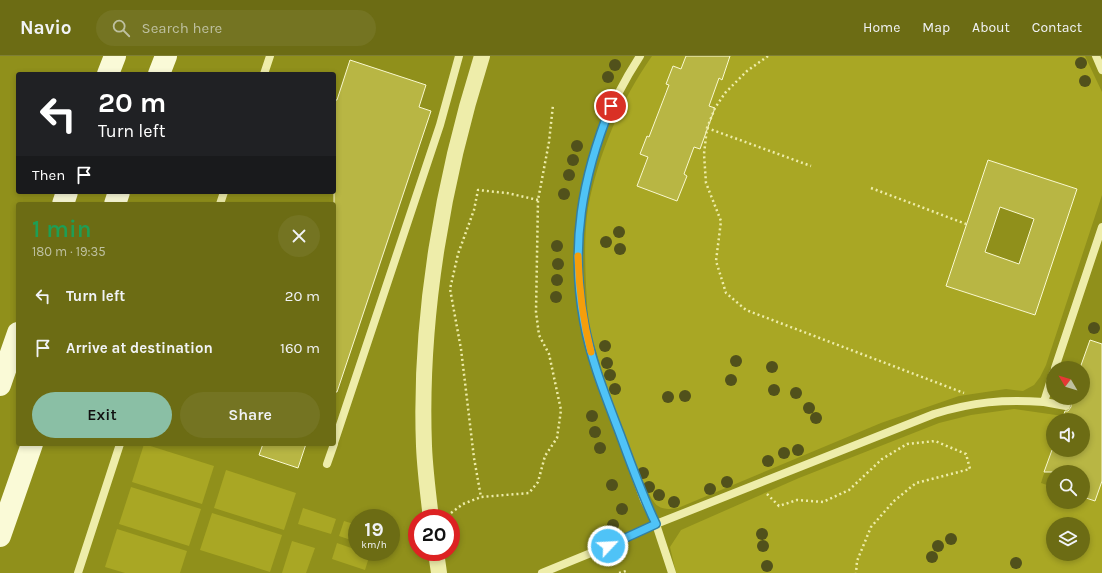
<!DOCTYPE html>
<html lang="en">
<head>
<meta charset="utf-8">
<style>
	:root { --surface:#6c6c14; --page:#747422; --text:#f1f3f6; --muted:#bec0a0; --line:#7f7f34; --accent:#8abfa5 }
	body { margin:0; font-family:Karla,sans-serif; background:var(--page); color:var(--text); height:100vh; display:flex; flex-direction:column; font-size:15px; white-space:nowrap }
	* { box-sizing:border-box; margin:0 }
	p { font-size:13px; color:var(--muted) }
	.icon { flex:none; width:22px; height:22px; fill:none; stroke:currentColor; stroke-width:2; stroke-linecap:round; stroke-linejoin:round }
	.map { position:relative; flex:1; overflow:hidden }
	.side { position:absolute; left:16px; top:146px; width:320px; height:244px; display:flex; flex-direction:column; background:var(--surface); border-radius:4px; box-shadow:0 2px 6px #0003 }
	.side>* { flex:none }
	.banner { position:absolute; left:16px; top:16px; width:320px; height:122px; border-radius:4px; box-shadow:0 2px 6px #0003; background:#202124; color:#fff; overflow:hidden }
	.needle { width:26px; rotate:308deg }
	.tools { position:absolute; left:1046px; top:305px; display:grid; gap:8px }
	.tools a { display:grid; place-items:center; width:44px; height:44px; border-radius:50%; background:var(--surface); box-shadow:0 2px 6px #0003; font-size:20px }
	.speed { position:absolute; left:348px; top:453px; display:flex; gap:8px; font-size:20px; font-weight:700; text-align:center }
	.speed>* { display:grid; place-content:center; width:52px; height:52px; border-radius:50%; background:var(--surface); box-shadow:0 2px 6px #0003; line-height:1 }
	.speed small { font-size:10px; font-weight:400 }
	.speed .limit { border:6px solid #d22; background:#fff; color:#111 }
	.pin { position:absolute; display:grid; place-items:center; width:34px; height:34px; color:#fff; margin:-17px; border:2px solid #fff; border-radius:50%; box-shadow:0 1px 4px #0007 }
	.me { position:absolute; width:44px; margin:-22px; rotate:65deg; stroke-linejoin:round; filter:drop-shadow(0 0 3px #0008) }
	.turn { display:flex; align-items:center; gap:14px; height:84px; padding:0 16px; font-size:18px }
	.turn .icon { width:52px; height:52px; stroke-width:2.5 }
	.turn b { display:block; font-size:28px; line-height:34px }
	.then { display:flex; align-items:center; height:38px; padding:0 16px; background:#0003; gap:8px; font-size:15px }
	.round { display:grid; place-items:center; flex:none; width:42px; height:42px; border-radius:21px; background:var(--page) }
	.summary { display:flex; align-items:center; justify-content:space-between; height:68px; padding:0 16px }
	h1 { font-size:24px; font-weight:600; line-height:30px; color:#1e9e55 }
	.primary-button { display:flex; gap:8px; margin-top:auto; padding:8px 16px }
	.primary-button a { flex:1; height:46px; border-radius:24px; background:var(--accent); color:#111; font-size:16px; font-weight:600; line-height:46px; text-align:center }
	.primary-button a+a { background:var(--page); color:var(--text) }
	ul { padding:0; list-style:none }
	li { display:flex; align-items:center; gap:12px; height:52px; padding:0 16px }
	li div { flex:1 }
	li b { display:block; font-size:15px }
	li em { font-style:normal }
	header { display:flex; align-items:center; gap:24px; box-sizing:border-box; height:56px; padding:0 20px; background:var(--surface); border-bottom:1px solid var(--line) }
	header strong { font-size:19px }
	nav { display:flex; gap:22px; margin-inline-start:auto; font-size:14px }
	.search { width:280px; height:36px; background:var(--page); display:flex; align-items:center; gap:10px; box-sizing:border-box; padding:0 14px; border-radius:22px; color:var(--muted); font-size:15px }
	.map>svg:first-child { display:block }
</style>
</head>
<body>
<header>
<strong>Navio</strong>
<div class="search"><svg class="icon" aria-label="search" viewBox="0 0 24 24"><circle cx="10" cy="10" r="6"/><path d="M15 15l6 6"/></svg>Search here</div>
<nav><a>Home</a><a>Map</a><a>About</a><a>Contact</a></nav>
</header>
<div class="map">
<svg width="1102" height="517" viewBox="0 0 1102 517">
	<rect width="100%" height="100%" fill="#90901b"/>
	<g fill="#a9a724" fill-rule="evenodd">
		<path d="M 652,0 L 686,0 L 683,9 L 686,15 L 673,10 L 666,28 L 679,33 L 666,35 L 652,75 L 660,85 L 647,80 L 654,103 L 646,105 L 637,130 L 687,120 L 684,118 L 694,91 L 700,93 L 709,50 L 719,22 L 722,24 L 730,0 L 1085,0 L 1102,36 L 1102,139 L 1046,309 L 1040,321 L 1034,329 L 1023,335 L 1006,333 L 959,340 L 881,367 L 678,452 C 672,453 664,454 658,450 C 642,440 591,289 588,264 C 587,253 587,242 586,231 C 585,205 584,178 588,152 C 598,99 621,44 652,0 ZM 988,104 L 1077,133 L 1034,259 L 946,230 Z"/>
		<path d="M 1014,353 L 1063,360 L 1062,364 L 1053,364 L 1053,390 L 1041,427 L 1053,431 L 1053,446 L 1083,446 L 1083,441 L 1095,445 L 1102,425 L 1102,517 L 676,517 L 670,491 L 681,474 L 799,422 L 939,367 L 971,359 ZM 1053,468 L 1083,468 L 1083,498 L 1053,498 Z"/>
		<path d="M 144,388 L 214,410 L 202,448 L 132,426 Z"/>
		<path d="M 226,414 L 296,437 L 284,474 L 214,452 Z"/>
		<path d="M 131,431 L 201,453 L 189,490 L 119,468 Z"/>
		<path d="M 303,452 L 336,463 L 331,478 L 298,468 Z"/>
		<path d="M 212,457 L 282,479 L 270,516 L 200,494 Z"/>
		<path d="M 344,465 L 357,469 L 357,486 L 339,480 Z"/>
		<path d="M 117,473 L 187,495 L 180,517 L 125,517 L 105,511 Z"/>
		<path d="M 292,485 L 315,492 L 306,517 L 282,517 Z"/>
		<path d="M 337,487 L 357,494 L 357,496 L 364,496 L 370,498 L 365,514 L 332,503 Z"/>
	</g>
	<g fill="#b8b644" stroke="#faf9d0" fill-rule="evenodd">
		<path d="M 686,0 L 730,0 L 722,24 L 719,22 L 709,50 L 715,52 L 700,93 L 694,91 L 684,118 L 687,120 L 677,145 L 637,130 L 648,101 L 640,98 L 647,80 L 649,81 L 669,29 L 666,28 L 673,10 L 681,13 Z"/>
		<path d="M 350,4 L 426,29 L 419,51 L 431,55 L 337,336 L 334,336 L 334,44 L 337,44 Z"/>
		<path d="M 988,104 L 1077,133 L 1035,259 L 946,230 ZM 1000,151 L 1034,163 L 1019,208 L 985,196 Z"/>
		<path d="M 1090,284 L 1102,288 L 1102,425 L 1095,445 L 1083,441 L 1083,416 L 1044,416 L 1052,394 L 1083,394 L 1083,364 L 1062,364 L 1065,355 L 1068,355 L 1071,351 L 1071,348 L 1068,345 L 1070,342 L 1083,342 L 1083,312 L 1080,312 Z"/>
		<path d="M 263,388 L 306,388 L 298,412 L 259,399 Z"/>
	</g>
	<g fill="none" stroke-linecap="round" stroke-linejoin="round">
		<g stroke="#eeedaa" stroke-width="2.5" stroke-dasharray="2 3" stroke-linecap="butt">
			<path d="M 768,0 L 747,15 L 725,37 L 715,52 L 707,72 L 704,98 L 706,127 L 721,165 L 716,205 L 726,237 L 746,254 L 964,337"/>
			<path d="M 707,72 L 811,110"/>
			<path d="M 871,132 L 966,168"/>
			<path d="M 538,144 L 507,137 L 478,134 L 474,154 L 458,198 L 450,233 L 461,293 L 474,402 L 481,441 L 529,437 L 538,426 L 545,400 L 557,382 L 561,354 L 549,298 L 539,279 L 536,256 L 538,144 L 549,86 L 553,49"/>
			<path d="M 767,438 L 779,450 L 797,444 L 823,446 L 849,434 L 882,403 L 907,388 L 935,385 L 966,398 L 970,413 L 916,427 L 894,445 L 871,471 L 857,505 L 856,517"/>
			<path d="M 447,460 L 463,448 L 481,441"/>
			<path d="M 619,517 L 626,515"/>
		</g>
		<g stroke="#eeedaa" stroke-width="8">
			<path d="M 640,0 C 580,92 562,201 594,307 C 601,331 611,355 620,378 C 628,400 636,422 644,444 C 648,452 653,460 656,468 C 661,484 667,501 672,517"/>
			<path d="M 1096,0 L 1102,14"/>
			<path d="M 264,18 L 270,0"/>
			<path d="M 220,148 L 224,136"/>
			<path d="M 1055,312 L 1102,171"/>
			<path d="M 1044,346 L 1066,350"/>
			<path d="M 334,387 L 440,69 L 459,0"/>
			<path d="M 327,408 L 334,388"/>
			<path d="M 78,517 L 120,388"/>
			<path d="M 542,517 L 608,490 L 656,468 L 934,358 C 973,346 1003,343 1044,346 L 1053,317"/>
		</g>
		<g stroke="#eeedaa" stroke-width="16">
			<path d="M 431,462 C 428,438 425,414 424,390 C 419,261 443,123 482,0"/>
			<path d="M 436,496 L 439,517"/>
		</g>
		<g stroke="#fafad7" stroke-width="22">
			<path d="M 108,18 L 115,0"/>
			<path d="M 159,18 L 166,0"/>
			<path d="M 63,148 L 67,136"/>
			<path d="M 115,148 L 119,136"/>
			<path d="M 0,329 L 18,277"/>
			<path d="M 0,480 L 32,388"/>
		</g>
	</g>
	<g fill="#51511b">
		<circle cx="1081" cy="7" r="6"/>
		<circle cx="615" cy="9" r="6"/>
		<circle cx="608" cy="21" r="6"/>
		<circle cx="1085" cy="25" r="6"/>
		<circle cx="577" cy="90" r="6"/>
		<circle cx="573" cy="104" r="6"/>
		<circle cx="569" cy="119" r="6"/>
		<circle cx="564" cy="138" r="6"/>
		<circle cx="619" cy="176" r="6"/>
		<circle cx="606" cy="186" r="6"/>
		<circle cx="557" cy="190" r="6"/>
		<circle cx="620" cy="193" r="6"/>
		<circle cx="558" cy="208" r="6"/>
		<circle cx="557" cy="224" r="6"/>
		<circle cx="556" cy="241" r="6"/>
		<circle cx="1094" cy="272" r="6"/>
		<circle cx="605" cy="290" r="6"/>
		<circle cx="736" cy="305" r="6"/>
		<circle cx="607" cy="307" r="6"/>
		<circle cx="772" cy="311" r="6"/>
		<circle cx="610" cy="319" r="6"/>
		<circle cx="731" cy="324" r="6"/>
		<circle cx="615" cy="333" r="6"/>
		<circle cx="774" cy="334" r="6"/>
		<circle cx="796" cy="337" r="6"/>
		<circle cx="685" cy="340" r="6"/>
		<circle cx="668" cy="341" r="6"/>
		<circle cx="809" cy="352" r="6"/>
		<circle cx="592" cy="360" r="6"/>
		<circle cx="816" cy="362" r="6"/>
		<circle cx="595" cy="376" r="6"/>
		<circle cx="600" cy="392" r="6"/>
		<circle cx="798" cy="394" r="6"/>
		<circle cx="784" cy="397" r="6"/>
		<circle cx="768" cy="405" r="6"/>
		<circle cx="643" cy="417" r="6"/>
		<circle cx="727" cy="426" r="6"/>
		<circle cx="612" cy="429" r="6"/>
		<circle cx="649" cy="431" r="6"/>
		<circle cx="710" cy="433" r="6"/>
		<circle cx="659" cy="439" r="6"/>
		<circle cx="674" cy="446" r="6"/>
		<circle cx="622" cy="453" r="6"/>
		<circle cx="613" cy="469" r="6"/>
		<circle cx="762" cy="478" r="6"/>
		<circle cx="951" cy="483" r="6"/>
		<circle cx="763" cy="490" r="6"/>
		<circle cx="938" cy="490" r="6"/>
		<circle cx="932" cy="501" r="6"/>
		<circle cx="1016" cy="507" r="6"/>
		<circle cx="767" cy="510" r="6"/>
	</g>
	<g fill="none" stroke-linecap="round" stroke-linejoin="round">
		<defs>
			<path id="route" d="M 608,490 L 656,468 C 642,439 631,408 620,378 C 606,341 591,305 584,266 C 570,190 582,121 611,50"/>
		</defs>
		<use href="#route" stroke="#337fa1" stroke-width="10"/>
		<use href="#route" stroke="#4fc3f7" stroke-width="7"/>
		<path stroke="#f59e0b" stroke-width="7" d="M 578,200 C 579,233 583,265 591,296"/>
	</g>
</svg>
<div class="tools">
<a><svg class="needle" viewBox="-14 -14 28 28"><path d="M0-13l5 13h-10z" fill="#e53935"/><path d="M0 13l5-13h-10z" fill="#bec0a0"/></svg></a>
<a><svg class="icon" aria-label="sound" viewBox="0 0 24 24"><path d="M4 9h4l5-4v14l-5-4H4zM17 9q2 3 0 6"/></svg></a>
<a><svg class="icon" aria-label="search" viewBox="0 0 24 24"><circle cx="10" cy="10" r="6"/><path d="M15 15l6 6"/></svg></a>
<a><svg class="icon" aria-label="layers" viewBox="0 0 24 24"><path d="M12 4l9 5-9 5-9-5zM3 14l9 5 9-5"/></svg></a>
</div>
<div class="speed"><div>19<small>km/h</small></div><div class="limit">20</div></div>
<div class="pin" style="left:611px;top:50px;background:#d93025"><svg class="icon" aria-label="arrive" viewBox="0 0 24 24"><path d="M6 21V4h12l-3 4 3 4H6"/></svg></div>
<svg class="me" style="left:608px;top:490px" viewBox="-20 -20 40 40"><circle r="17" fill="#4fc3f7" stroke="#fff" stroke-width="3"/><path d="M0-11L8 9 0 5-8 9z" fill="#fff"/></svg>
<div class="banner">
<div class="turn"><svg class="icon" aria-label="left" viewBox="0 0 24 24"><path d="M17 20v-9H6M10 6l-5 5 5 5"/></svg><div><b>20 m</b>Turn left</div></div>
<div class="then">Then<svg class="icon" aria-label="arrive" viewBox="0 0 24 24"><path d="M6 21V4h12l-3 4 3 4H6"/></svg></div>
</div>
<section class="side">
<div class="summary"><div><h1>1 min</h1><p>180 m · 19:35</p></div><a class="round"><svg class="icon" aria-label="close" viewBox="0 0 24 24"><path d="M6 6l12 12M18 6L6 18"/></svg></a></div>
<ul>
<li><svg class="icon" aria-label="left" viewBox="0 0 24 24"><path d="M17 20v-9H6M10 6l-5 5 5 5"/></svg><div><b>Turn left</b></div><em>20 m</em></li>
<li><svg class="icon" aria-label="arrive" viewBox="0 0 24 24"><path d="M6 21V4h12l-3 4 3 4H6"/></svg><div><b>Arrive at destination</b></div><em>160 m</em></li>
</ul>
<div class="primary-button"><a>Exit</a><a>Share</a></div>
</section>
</div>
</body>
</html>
